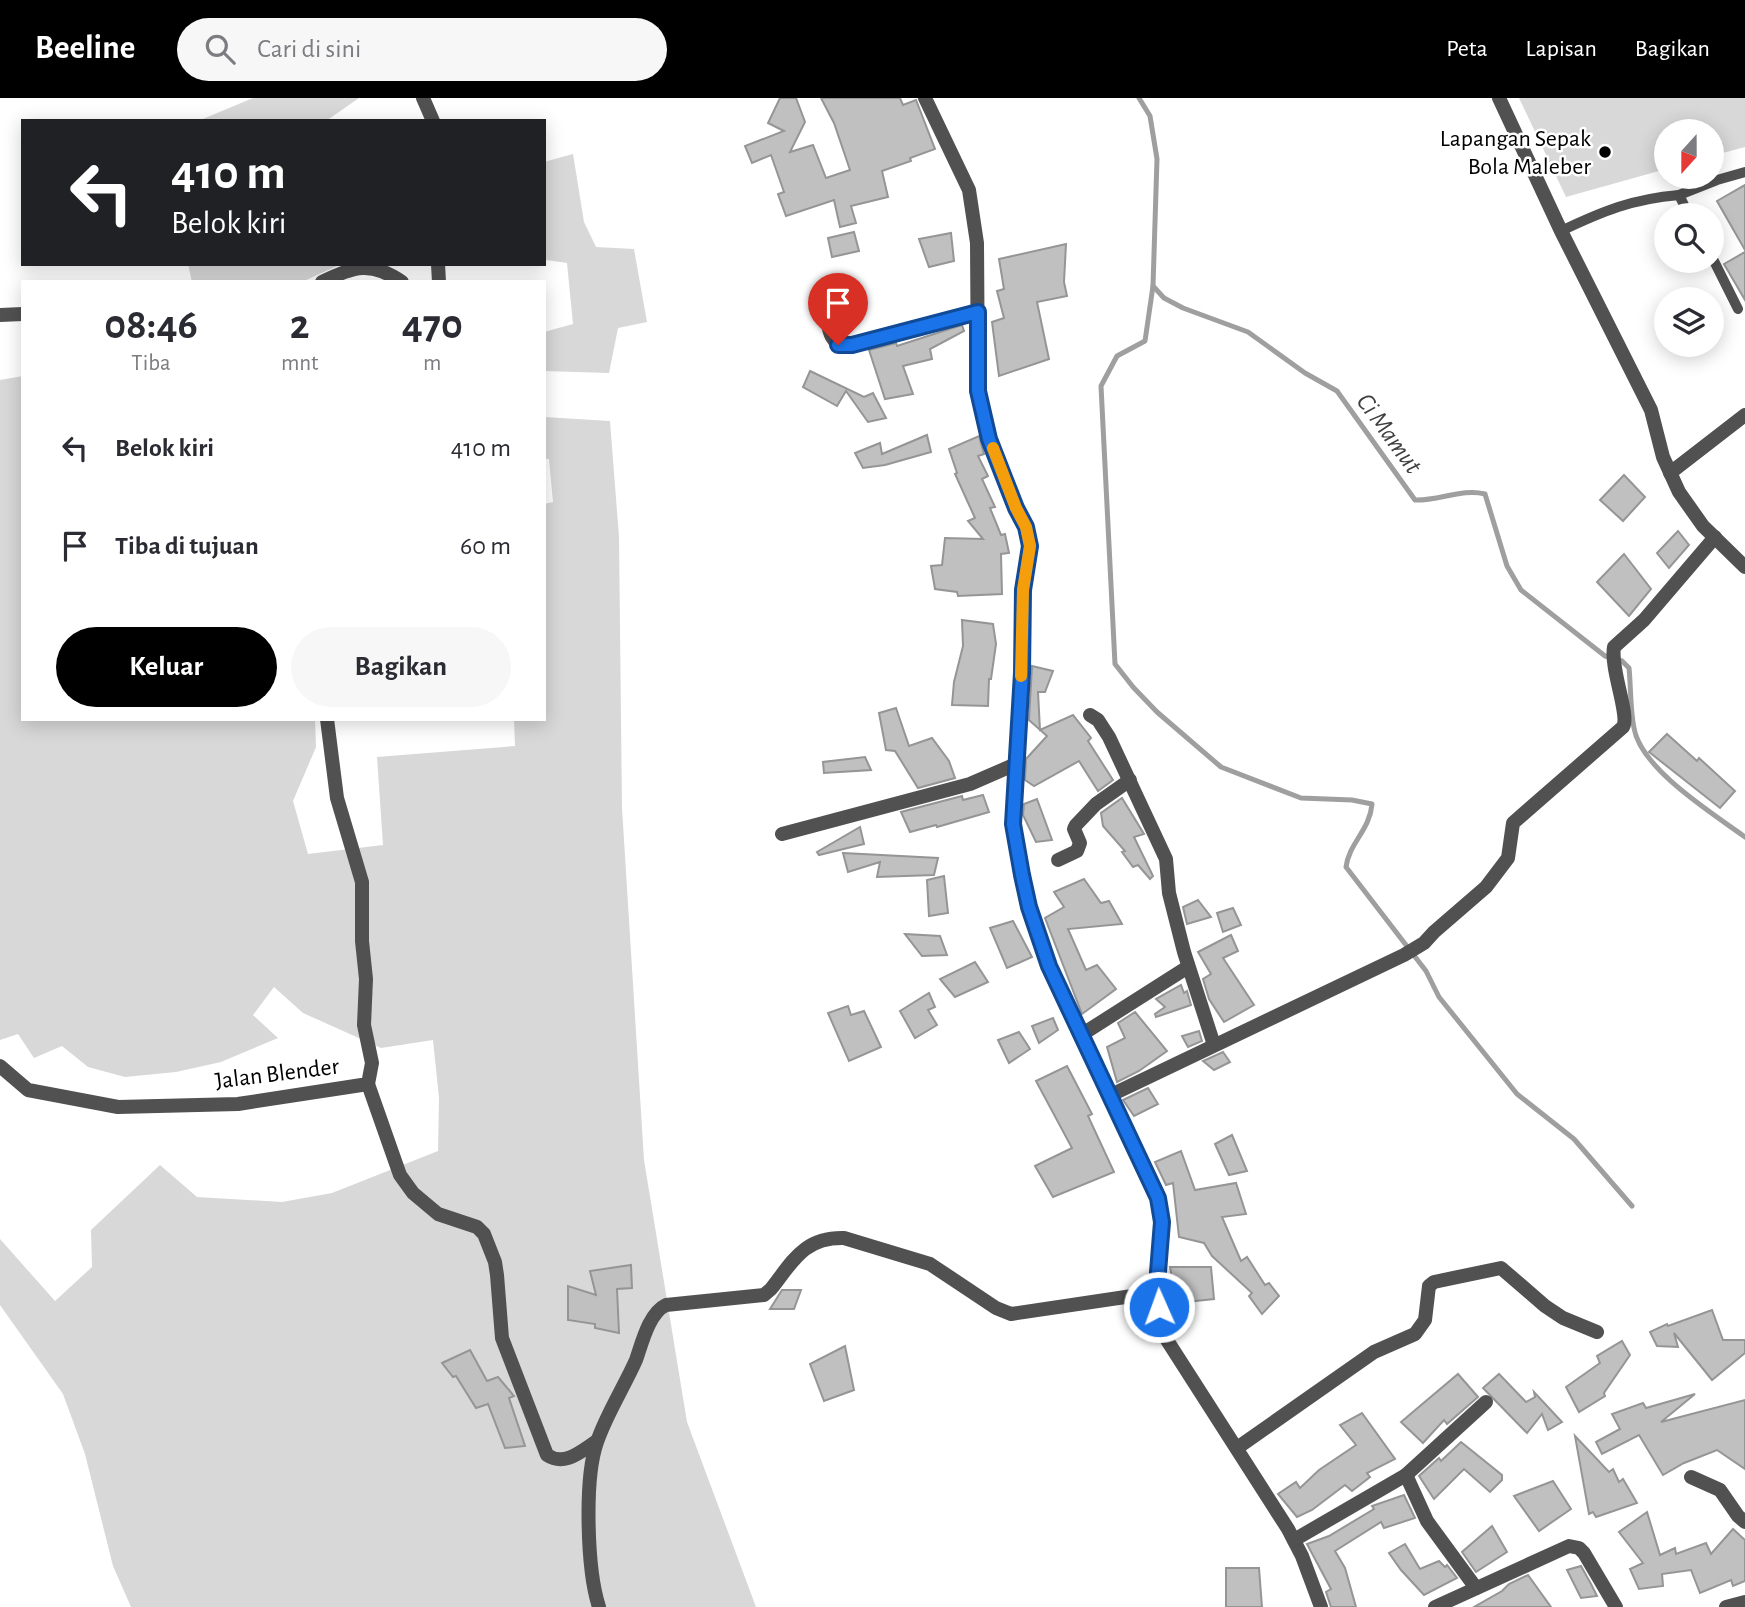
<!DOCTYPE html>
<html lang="id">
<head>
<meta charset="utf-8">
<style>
	:root { --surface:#fff; --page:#f7f7f7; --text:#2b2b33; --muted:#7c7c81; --accent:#000 }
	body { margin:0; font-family:"Alegreya Sans",sans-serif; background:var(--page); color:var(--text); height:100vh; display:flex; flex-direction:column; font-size:26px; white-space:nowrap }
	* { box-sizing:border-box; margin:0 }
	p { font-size:23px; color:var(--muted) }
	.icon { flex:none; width:38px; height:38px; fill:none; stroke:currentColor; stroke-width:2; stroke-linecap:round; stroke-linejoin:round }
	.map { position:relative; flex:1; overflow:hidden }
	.sheet { position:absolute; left:21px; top:182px; width:525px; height:441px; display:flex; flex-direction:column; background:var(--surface); border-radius:0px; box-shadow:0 4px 18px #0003 }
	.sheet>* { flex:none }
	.hud { position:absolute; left:21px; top:21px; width:525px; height:147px; border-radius:0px; box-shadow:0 4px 18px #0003; background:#202124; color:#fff; overflow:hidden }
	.needle { width:46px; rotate:201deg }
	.fabs { position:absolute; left:1654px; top:21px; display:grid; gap:14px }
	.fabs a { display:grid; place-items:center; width:70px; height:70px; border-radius:50%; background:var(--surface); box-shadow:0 4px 18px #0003; font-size:35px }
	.pin { position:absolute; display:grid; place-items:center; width:60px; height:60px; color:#fff; margin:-72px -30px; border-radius:50% 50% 50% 0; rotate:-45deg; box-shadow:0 0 7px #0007 }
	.pin .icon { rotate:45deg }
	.me { position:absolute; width:77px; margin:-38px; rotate:358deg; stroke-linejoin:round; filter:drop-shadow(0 0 5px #0008) }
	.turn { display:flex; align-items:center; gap:24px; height:147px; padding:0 35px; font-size:32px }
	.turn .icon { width:91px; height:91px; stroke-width:2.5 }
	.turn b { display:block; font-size:49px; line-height:60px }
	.eta { display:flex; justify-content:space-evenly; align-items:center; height:119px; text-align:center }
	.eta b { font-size:42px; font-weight:700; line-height:49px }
	.action { display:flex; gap:14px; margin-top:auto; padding:14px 35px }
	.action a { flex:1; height:80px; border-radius:42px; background:var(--accent); color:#fff; font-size:28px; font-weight:700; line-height:80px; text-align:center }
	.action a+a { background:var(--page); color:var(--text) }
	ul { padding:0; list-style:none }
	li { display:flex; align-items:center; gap:21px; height:98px; padding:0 35px }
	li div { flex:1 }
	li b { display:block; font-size:26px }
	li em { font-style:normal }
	header { display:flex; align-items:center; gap:42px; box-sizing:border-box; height:98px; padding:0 35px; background:var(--accent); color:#fff }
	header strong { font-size:33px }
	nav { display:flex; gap:38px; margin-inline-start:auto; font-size:24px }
	.search { width:490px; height:63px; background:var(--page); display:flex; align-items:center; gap:18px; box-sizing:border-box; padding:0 24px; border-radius:38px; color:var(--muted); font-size:26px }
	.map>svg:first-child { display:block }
</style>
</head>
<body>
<header>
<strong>Beeline</strong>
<div class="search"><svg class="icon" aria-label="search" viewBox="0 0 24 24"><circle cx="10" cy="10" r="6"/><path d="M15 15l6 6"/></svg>Cari di sini</div>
<nav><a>Peta</a><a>Lapisan</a><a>Bagikan</a></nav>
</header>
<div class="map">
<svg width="1745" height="1509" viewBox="0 0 1745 1509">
	<rect width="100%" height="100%" fill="#fff"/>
	<g fill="#d8d8d8">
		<path d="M 253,0 L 359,0 L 326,23 L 198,23 Z"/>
		<path d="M 1519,0 L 1745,0 L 1745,49 L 1712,58 L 1712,33 L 1666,33 L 1666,71 L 1566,99 Z"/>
		<path d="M 573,56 L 584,124 L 596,149 L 634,151 L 647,224 L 618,230 L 609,275 L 544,273 L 544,234 L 573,226 L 567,165 L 546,162 L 544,156 L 544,64 Z"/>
		<path d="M 188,166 L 341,166 L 302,184 L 192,184 Z"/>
		<path d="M 23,278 L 23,621 L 315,621 L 316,649 L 293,703 L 308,756 L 383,747 L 377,659 L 515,648 L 514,621 L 544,621 L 544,406 L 553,404 L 549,361 L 544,361 L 544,319 L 610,323 L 619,439 L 622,710 L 644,1062 L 687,1324 L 756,1509 L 131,1509 L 113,1468 L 85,1356 L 63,1296 L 0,1207 L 0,1141 L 55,1203 L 92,1169 L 91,1132 L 160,1067 L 197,1099 L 282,1104 L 332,1095 L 438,1053 L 439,1000 L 433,942 L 381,950 L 303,915 L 274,889 L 253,917 L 278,940 L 221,964 L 176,974 L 125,979 L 88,969 L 62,948 L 34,960 L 18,936 L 0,942 L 0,282 Z"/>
	</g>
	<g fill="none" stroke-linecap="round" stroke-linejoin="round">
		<g stroke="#9f9f9f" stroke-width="5">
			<path d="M 1139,0 L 1150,18 L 1157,61 L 1153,188 L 1164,200 L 1183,210 L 1248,234 L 1305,275 L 1337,293 L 1415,402 C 1438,403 1463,390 1485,396 L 1507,468 L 1521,492 L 1605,558 L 1622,563 L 1629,570 C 1631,589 1630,610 1634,630 C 1641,671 1712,715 1745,739"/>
			<path d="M 1153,188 L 1145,243 L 1117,258 L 1101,288 L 1115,566 L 1133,589 L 1157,614 L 1221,669 L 1301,700 L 1352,702 L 1372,706 C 1370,732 1349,745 1346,769 L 1426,873 L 1439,899 L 1517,996 L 1574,1041 L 1632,1108"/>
		</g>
	</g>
	<g fill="#c0c0c0" stroke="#959595" stroke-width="2">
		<path d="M 780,0 L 796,0 L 805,24 L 790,54 L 813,47 L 826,80 L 850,72 L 834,25 L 821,0 L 900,0 L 903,7 L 916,2 L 935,51 L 910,60 L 911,63 L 882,73 L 888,99 L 851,108 L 856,125 L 840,129 L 834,102 L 786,118 L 778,96 L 784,94 L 771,57 L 752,65 L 745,48 L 784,33 L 768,25 Z"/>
		<path d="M 1745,87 L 1745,152 L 1717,103 Z"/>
		<path d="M 854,134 L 859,153 L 832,159 L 828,140 Z"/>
		<path d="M 951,135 L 954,163 L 929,169 L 919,141 Z"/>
		<path d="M 1066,146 L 1064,184 L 1067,198 L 1037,204 L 1049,261 L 999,278 L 992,224 L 1004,220 L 997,193 L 1004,191 L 999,161 Z"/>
		<path d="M 1745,154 L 1745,202 L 1724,166 Z"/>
		<path d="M 962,227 L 964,233 L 930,251 L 932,261 L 903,268 L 913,296 L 885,301 L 869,252 L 896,245 L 897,248 Z"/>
		<path d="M 810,273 L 864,299 L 873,295 L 886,320 L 868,324 L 846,293 L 837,308 L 803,289 Z"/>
		<path d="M 927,337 L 931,354 L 885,367 L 863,370 L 855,355 L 880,345 L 882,356 Z"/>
		<path d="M 979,338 L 984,356 L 978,358 L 988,378 L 982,381 L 995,409 L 990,410 L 1001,437 L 1005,436 L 1009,455 L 1001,456 L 1002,496 L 958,498 L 957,494 L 935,491 L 931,468 L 942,467 L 945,440 L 983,441 L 968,423 L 975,420 L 955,376 L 957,375 L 949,351 Z"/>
		<path d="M 1624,377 L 1645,399 L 1623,423 L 1600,402 Z"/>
		<path d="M 1678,433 L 1689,447 L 1669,470 L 1657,455 Z"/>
		<path d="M 1624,456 L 1651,491 L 1629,518 L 1597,484 Z"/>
		<path d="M 962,522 L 993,526 L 996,546 L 991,581 L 989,581 L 988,608 L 952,607 L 954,584 L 963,548 Z"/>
		<path d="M 1032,568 L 1053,573 L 1045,594 L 1038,594 L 1040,632 L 1073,617 L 1091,640 L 1088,643 L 1113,682 L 1098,693 L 1079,663 L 1034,688 L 1025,682 L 1026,661 L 1047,638 L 1029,622 Z"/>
		<path d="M 896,610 L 909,648 L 932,640 L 949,663 L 955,680 L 918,690 L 895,653 L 886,652 L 879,615 Z"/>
		<path d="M 1667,636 L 1697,663 L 1699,660 L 1735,693 L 1720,710 L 1649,654 Z"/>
		<path d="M 865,659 L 871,672 L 824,675 L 823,664 Z"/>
		<path d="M 983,697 L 989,714 L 937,729 L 936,727 L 910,734 L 901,714 L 962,698 L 963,702 Z"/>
		<path d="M 1122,700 L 1144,736 L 1134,739 L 1153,778 L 1150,781 L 1138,767 L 1133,769 L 1122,754 L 1125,753 L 1103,728 L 1101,715 Z"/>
		<path d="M 1037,701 L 1052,742 L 1036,744 L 1023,717 L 1024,706 Z"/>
		<path d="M 860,729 L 864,746 L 819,757 L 817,754 Z"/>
		<path d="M 843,755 L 938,760 L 934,777 L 877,779 L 880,764 L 848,774 Z"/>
		<path d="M 944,778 L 948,815 L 929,818 L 927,782 Z"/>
		<path d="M 1084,781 L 1101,805 L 1109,803 L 1122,826 L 1068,831 L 1086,872 L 1097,867 L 1116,891 L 1082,916 L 1045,820 L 1064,809 L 1054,794 Z"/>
		<path d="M 1198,802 L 1211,819 L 1187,826 L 1183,809 Z"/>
		<path d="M 1233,810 L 1241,827 L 1223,834 L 1217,815 Z"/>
		<path d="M 1013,823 L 1032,859 L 1007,870 L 990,830 Z"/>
		<path d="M 905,836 L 940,838 L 947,857 L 922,858 Z"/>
		<path d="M 1231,837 L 1238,853 L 1223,860 L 1254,907 L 1224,924 L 1209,901 L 1203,881 L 1211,876 L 1198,854 Z"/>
		<path d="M 975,864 L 988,884 L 955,899 L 940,881 Z"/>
		<path d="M 1181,887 L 1184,895 L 1187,893 L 1191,907 L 1156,919 L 1155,916 L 1165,909 L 1156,901 Z"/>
		<path d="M 929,895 L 935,909 L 928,912 L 937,927 L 915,940 L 900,913 Z"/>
		<path d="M 848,908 L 851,917 L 864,913 L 881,949 L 849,963 L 828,915 Z"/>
		<path d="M 1135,914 L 1167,953 L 1139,973 L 1117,984 L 1107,949 L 1125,940 L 1118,925 Z"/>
		<path d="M 1053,920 L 1058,932 L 1039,945 L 1032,928 Z"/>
		<path d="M 1199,933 L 1202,943 L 1188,949 L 1182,938 Z"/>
		<path d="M 1019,934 L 1030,951 L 1009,965 L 998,942 Z"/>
		<path d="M 1223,954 L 1230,964 L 1214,972 L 1203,963 Z"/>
		<path d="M 1067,968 L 1092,1016 L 1088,1018 L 1114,1074 L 1053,1099 L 1035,1068 L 1072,1050 L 1036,983 Z"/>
		<path d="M 1148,990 L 1158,1006 L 1134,1018 L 1123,1002 Z"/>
		<path d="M 1232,1037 L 1247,1073 L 1229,1077 L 1215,1046 Z"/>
		<path d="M 1181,1053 L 1195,1092 L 1236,1085 L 1246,1116 L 1222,1119 L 1241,1163 L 1247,1159 L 1265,1187 L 1269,1185 L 1279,1198 L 1262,1216 L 1249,1198 L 1252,1195 L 1212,1158 L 1204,1145 L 1179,1139 L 1173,1085 L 1166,1087 L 1155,1064 Z"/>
		<path d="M 631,1167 L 632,1190 L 617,1191 L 619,1235 L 595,1230 L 595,1226 L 568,1222 L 568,1188 L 596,1197 L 590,1173 Z"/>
		<path d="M 1170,1169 L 1211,1169 L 1214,1201 L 1176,1205 Z"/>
		<path d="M 782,1192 L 801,1192 L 794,1211 L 770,1211 Z"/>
		<path d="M 1712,1212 L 1723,1242 L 1745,1242 L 1745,1255 L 1712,1282 L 1674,1235 L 1678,1249 L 1657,1248 L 1650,1234 L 1667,1226 L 1668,1228 Z"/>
		<path d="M 1622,1243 L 1630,1257 L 1604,1295 L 1605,1298 L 1579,1314 L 1566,1289 L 1600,1265 L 1597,1258 Z"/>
		<path d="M 845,1248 L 854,1292 L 824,1303 L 810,1266 Z"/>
		<path d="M 470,1252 L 487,1283 L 498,1279 L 514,1298 L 509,1300 L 525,1348 L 505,1350 L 488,1306 L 476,1310 L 456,1278 L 453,1279 L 442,1265 Z"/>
		<path d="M 1458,1276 L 1478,1299 L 1447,1326 L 1444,1322 L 1423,1345 L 1401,1324 Z"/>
		<path d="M 1499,1276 L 1526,1304 L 1535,1299 L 1534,1294 L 1562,1324 L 1548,1332 L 1542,1316 L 1527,1335 L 1483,1290 Z"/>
		<path d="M 1695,1296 L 1661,1324 L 1745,1302 L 1745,1371 L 1717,1352 L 1684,1365 L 1663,1377 L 1639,1337 L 1602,1356 L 1596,1344 L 1620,1331 L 1612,1316 L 1643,1305 L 1646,1310 Z"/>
		<path d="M 1362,1315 L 1395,1361 L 1367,1375 L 1370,1379 L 1352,1393 L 1345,1387 L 1312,1412 L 1297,1419 L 1278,1396 L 1296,1384 L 1300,1390 L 1319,1372 L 1356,1347 L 1340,1327 Z"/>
		<path d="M 1575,1338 L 1609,1374 L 1613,1371 L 1619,1384 L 1623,1381 L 1637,1405 L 1596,1419 L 1593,1414 L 1589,1416 Z"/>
		<path d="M 1461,1344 L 1502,1377 L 1502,1382 L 1490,1394 L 1464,1371 L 1434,1401 L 1419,1378 L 1439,1360 L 1441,1363 Z"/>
		<path d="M 1553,1383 L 1571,1411 L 1539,1433 L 1514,1398 Z"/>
		<path d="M 1404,1397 L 1415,1420 L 1384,1430 L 1381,1424 L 1335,1453 L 1345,1470 L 1356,1509 L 1331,1509 L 1326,1494 L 1331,1491 L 1307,1446 L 1329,1438 L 1374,1411 L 1372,1408 Z"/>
		<path d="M 1647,1414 L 1660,1457 L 1675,1450 L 1676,1456 L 1706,1445 L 1711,1456 L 1733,1431 L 1745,1442 L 1745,1483 L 1733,1488 L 1731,1482 L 1700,1495 L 1691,1472 L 1662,1476 L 1663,1488 L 1639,1491 L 1630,1471 L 1643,1465 L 1619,1434 Z"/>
		<path d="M 1492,1428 L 1507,1454 L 1476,1474 L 1462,1454 Z"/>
		<path d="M 1405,1446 L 1420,1471 L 1439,1463 L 1445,1469 L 1447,1467 L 1457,1480 L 1424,1497 L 1401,1472 L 1389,1455 Z"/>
		<path d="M 1581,1468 L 1591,1486 L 1597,1498 L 1581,1500 L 1567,1472 Z"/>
		<path d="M 1226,1470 L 1259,1470 L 1262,1509 L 1226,1509 Z"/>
		<path d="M 1528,1477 L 1551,1509 L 1474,1509 L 1502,1493 L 1509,1486 Z"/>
	</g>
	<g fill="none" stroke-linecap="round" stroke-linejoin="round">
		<g stroke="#515151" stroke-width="10">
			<path d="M 1679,97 L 1717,82 L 1745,74"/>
			<path d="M 1561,133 C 1603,113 1632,101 1679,97 L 1689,117"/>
			<path d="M 1712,159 L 1738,211"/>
		</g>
		<g stroke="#515151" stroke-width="14">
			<path d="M 423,0 L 433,23"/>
			<path d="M 925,0 L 969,92 L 977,145 L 978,293 L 990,341 L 1016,410 L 1026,429 L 1030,448 L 1023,492 L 1022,575 L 1013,726 L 1022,777 L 1029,809 L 1049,868 L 1158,1100 L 1162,1124 L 1158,1175 L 1159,1223 L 1165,1239 L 1288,1431 L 1302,1458 L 1321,1509"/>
			<path d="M 438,166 L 439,184"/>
			<path d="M 322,184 C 354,168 371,163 402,184"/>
			<path d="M 0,217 L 23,216"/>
			<path d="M 826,217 C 829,230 829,245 845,248 L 978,213"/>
			<path d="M 1670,375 L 1745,317"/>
			<path d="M 1090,617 L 1098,622 L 1109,639 L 1166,761 L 1169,795 L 1184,854 L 1214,947"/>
			<path d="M 782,736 L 970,686 L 1016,666"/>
			<path d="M 1058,762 L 1077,753 L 1080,745 L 1074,731 L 1076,727 L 1096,706 L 1130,682"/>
			<path d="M 1081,937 L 1188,869"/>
			<path d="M 0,968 L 28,992 L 118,1009 L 238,1006 L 368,986 L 372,965 L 364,927 L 366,881 L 362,843 L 362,784 L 337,700 L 327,621"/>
			<path d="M 368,986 L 400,1077 L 413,1095 L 438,1116 L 477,1129 L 484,1136 L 495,1164 L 497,1177 L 502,1240 L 547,1357 C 565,1369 581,1353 597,1343"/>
			<path d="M 1111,997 L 1404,857 L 1424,845 L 1434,834 L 1486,789 L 1508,760 L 1513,725 L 1623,629 C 1630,617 1610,571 1614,549 L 1644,522 L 1715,439"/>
			<path d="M 1237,1350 L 1374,1254 L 1415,1236 L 1425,1222 L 1429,1188 L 1434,1184 L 1501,1170 L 1545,1208 L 1563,1220 L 1597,1234"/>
			<path d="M 1406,1377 L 1486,1304"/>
			<path d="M 1691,1379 L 1720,1392 L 1738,1418 L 1745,1424"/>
			<path d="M 1294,1442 L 1406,1377 L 1427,1423 L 1476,1490"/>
			<path d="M 599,1509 C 587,1472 584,1381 597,1344 C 606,1317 624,1289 636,1262 C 642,1245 649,1215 666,1207 L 764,1197 L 771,1191 C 793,1163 804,1139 844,1140 L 930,1166 L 996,1210 L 1011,1216 L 1159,1194"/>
			<path d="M 1435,1509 L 1569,1448 L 1579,1450 L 1584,1455 L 1616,1509"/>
			<path d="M 1726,1509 L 1745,1504"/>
		</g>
		<path stroke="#515151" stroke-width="14" d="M 1499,0 L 1561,133 L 1651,312 L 1663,359 L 1679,394 L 1703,428 L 1745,469"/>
	</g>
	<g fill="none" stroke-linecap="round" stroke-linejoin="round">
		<defs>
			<path id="route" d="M 838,247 L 852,247 L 978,214 L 978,293 L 989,341 L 1016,410 L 1026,429 L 1030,448 L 1023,492 L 1022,575 L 1013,726 L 1022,777 L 1029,809 L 1049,868 L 1158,1100 L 1162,1124 L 1158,1174 L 1159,1209"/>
		</defs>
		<use href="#route" stroke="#114b97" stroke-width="18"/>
		<use href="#route" stroke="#1a73e8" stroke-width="12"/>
		<path stroke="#f59e0b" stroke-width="12" d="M 993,350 L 1016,410 L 1026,429 L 1030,448 L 1023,492 L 1021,578"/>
	</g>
	<circle fill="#000" stroke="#fff" stroke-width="2.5" cx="1605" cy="54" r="7"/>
	<g text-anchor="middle" stroke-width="5" stroke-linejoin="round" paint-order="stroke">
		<g font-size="24" fill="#000" stroke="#fff" text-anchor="end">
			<text x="1591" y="48">Lapangan Sepak<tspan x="1591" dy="28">Bola Maleber</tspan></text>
		</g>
		<g font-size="24" fill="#000" stroke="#fff">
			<text transform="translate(277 975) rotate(-7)" y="8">Jalan Blender</text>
		</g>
		<g font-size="26" font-style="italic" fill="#404040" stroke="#fff">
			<text transform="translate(1390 335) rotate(54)" y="9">Ci Mamut</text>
		</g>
	</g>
</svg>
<div class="fabs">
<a><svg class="needle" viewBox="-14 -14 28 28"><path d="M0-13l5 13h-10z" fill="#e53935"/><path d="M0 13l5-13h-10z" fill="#7c7c81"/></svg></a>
<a><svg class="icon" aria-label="search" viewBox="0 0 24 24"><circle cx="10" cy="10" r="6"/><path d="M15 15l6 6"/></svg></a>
<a><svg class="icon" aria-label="layers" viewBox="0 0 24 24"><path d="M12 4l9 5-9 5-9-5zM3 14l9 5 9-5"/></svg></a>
</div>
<div class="pin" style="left:838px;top:247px;background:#d93025"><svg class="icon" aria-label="arrive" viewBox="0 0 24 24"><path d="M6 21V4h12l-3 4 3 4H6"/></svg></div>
<svg class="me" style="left:1159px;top:1209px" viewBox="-20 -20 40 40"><circle r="17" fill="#1a73e8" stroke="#fff" stroke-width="3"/><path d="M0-11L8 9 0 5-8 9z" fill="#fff"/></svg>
<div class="hud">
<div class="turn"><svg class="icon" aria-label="left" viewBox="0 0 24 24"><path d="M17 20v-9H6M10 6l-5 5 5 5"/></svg><div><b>410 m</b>Belok kiri</div></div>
</div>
<section class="sheet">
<div class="eta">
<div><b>08:46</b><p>Tiba</p></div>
<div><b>2</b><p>mnt</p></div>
<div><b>470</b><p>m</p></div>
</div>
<ul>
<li><svg class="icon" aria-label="left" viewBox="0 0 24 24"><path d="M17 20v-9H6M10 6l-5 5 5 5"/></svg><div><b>Belok kiri</b></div><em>410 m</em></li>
<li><svg class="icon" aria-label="arrive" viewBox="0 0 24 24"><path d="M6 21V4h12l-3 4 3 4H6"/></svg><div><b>Tiba di tujuan</b></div><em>60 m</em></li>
</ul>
<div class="action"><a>Keluar</a><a>Bagikan</a></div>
</section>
</div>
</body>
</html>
